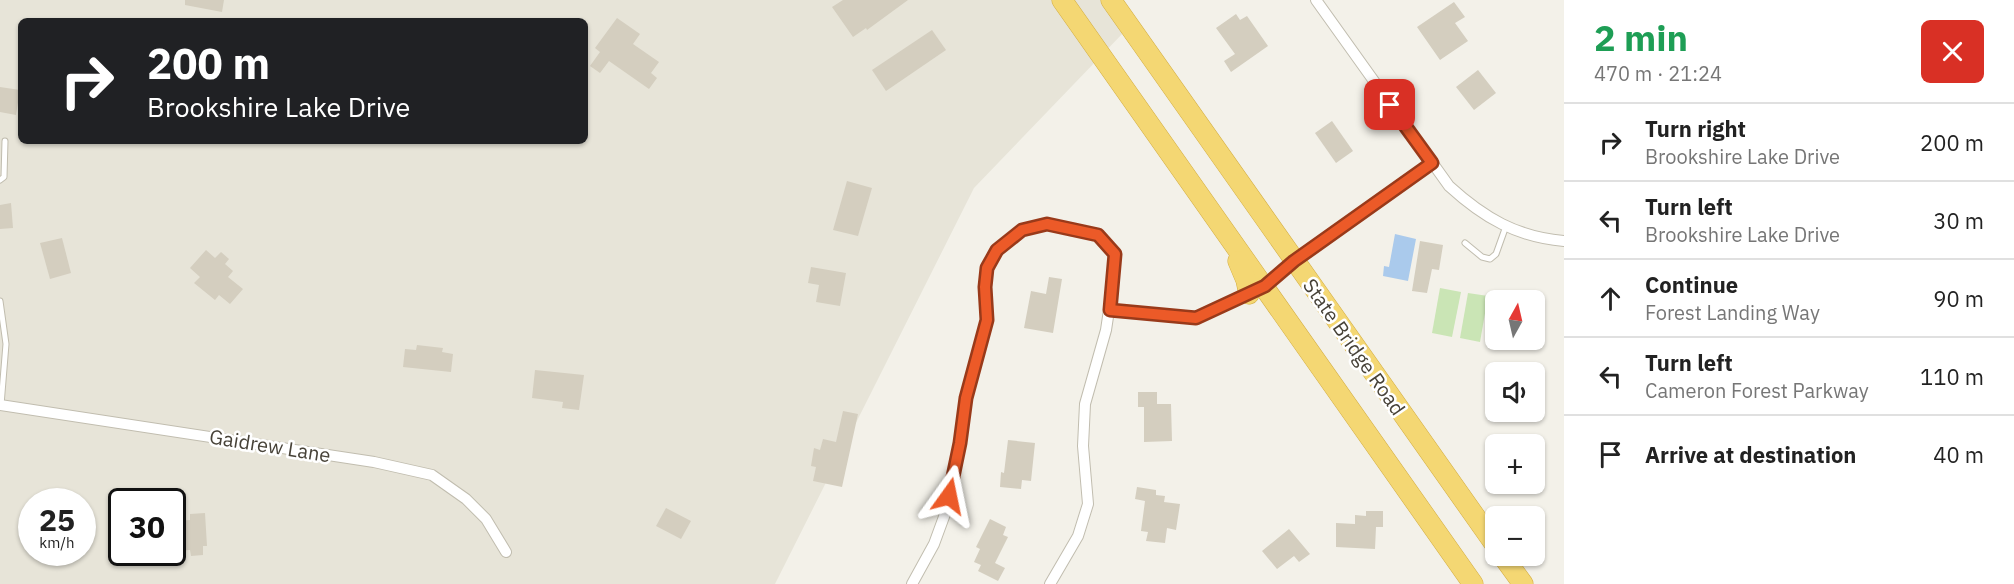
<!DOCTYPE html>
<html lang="en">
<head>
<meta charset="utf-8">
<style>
	:root { --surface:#fff; --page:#f2f2f2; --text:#222; --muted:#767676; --line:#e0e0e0 }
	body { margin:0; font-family:"IBM Plex Sans",sans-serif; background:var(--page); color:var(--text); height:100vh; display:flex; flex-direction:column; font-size:22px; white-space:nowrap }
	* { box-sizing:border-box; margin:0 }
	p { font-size:20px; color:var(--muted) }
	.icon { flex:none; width:33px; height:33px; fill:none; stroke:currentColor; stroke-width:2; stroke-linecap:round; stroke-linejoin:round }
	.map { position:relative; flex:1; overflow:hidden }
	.side { display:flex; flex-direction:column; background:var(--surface); width:450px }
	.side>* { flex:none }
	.top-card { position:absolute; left:18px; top:18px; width:570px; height:126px; border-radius:9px; box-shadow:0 2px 4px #0004; background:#202124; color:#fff; overflow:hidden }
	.needle { width:39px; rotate:8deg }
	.tools { position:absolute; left:1485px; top:290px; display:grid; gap:12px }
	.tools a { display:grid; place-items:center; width:60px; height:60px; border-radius:9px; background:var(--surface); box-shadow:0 2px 4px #0004; font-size:30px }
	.speed { position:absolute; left:18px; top:488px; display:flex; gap:12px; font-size:30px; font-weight:700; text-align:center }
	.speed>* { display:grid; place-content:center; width:78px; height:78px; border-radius:50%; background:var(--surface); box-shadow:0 2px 4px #0004; line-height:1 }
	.speed small { font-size:15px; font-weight:400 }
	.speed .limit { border:3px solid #111; border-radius:9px; background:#fff; color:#111 }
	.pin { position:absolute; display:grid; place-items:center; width:51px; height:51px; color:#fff; margin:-26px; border-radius:12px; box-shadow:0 3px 9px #0006 }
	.me { position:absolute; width:66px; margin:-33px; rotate:12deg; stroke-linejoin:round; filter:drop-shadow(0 0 4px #0008) }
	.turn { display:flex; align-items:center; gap:21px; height:126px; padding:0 30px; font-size:27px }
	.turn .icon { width:78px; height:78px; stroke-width:2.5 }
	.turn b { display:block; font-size:42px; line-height:51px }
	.round { display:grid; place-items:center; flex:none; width:63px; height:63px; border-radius:9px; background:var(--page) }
	.headline { display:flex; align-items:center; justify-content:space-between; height:102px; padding:0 30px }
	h1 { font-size:36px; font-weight:700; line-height:45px; color:#1e9e55 }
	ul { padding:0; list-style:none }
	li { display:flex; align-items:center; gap:18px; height:78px; padding:0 30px; border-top:2px solid var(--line) }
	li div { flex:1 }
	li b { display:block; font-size:22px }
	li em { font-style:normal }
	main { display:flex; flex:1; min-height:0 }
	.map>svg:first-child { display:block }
</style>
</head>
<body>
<main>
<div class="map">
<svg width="1564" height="584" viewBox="0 0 1564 584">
	<rect width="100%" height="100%" fill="#f3f1e9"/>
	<path fill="#e7e4d8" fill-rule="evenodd" d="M 0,0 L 1101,0 L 1124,32 L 974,188 L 775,584 L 0,584 ZM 21,21 L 585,21 L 585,141 L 21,141 ZM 32,501 L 82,501 L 82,552 L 32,552 ZM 122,501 L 172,501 L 172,552 L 122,552 Z"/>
	<g fill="#cae5b5">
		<path d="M 1440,288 L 1461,292 L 1452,337 L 1432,333 Z"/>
		<path d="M 1468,293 L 1488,296 L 1480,342 L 1460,338 Z"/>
	</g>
	<path fill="#aacaec" d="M 1395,234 L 1416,239 L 1408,281 L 1383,276 L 1384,266 L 1389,267 Z"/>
	<g fill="#d4cebf">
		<path d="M 185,0 L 224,0 L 222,12 L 185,5 Z"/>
		<path d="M 843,0 L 908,0 L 867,30 L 866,28 L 853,37 L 832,7 Z"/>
		<path d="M 1454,2 L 1465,17 L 1455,23 L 1468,41 L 1440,60 L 1417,27 Z"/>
		<path d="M 1236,14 L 1240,20 L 1247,16 L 1268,46 L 1231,72 L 1224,61 L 1235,54 L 1216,28 Z"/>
		<path d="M 617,18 L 640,34 L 633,44 L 659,62 L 651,73 L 657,78 L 649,89 L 609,61 L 600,73 L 590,66 L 600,52 L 595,48 Z"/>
		<path d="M 932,30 L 946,50 L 886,91 L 872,70 Z"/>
		<path d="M 1478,70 L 1496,93 L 1474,110 L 1456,87 Z"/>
		<path d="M 0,87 L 20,90 L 16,115 L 0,112 Z"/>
		<path d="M 1332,121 L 1353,151 L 1336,163 L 1315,133 Z"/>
		<path d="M 847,181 L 872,188 L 858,236 L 833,230 Z"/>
		<path d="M 11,203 L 13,228 L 0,229 L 0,205 Z"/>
		<path d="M 62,238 L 71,273 L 50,279 L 40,243 Z"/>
		<path d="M 1420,241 L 1443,245 L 1439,270 L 1432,269 L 1427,293 L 1412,291 Z"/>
		<path d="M 206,250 L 215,258 L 221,252 L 229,259 L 225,264 L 233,271 L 228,277 L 243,289 L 230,304 L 219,295 L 215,300 L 194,283 L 200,277 L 190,268 Z"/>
		<path d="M 811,267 L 846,273 L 840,306 L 816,302 L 819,285 L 808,283 Z"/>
		<path d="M 1049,277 L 1062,279 L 1053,333 L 1024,328 L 1031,291 L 1046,294 Z"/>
		<path d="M 417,345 L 443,348 L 442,352 L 453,354 L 451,372 L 403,367 L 405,349 L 416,350 Z"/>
		<path d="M 535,370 L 584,375 L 579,410 L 562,408 L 563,402 L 532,398 Z"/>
		<path d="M 1138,392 L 1157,392 L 1157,404 L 1171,404 L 1172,441 L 1144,442 L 1144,407 L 1138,407 Z"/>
		<path d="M 843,411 L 858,414 L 842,487 L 813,481 L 816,467 L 811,466 L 814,448 L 820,450 L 823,439 L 836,442 Z"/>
		<path d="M 1008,440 L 1035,443 L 1031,481 L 1022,480 L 1021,489 L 1000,487 L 1001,472 L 1004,473 Z"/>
		<path d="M 1137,487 L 1156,490 L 1156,495 L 1165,496 L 1164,502 L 1180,504 L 1176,530 L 1167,528 L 1165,543 L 1146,541 L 1148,532 L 1141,531 L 1145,501 L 1135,499 Z"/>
		<path d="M 666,508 L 691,521 L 681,539 L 656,526 Z"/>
		<path d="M 1366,511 L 1383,511 L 1383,527 L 1376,527 L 1375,549 L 1336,547 L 1336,523 L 1355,524 L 1355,515 L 1366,516 Z"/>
		<path d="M 205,513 L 207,546 L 203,546 L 203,555 L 191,556 L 190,550 L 172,551 L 172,521 L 190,520 L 190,514 Z"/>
		<path d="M 990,519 L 1006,527 L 1003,535 L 1008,537 L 995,563 L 1005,568 L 998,581 L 978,571 L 981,565 L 974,562 L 980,549 L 976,547 Z"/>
		<path d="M 1289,529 L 1310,554 L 1299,562 L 1294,556 L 1277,569 L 1262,551 Z"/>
	</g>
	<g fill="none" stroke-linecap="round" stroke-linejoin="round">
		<defs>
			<g id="lane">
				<path d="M 0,180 L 4,177 L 5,141"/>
				<path d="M 1465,243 L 1482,257 L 1490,259 L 1496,254 L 1506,226"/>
				<path d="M 0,301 L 6,344 L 1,405"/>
			</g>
			<g id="street">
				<path d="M 1316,0 L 1449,186 C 1484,218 1517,237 1564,241"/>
				<path d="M 0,405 L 374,462 L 432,475 L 466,499 L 486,519 L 506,552"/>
				<path d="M 912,584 L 934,544 L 945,514 L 960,443 L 966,398 L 987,320 L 985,287 L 987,268 L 997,250 L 1022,230 L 1047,224 L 1098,235 L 1115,254 L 1109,310 L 1196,318 L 1265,287 L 1294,261 L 1432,163"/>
				<path d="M 1050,584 L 1078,536 L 1088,504 L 1083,446 L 1085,404 L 1106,330 L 1109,310"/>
			</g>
			<g id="highway">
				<path d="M 1062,0 L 1473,584"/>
				<path d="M 1111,0 L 1496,546"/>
				<path d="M 1238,261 L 1246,280 L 1249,294"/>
				<path d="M 1502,555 L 1523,584"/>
			</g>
		</defs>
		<use href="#lane" stroke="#c1bdaf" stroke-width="7"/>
		<use href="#street" stroke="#c1bdaf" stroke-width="12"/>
		<use href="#highway" stroke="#d3ad43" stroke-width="21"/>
		<use href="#lane" stroke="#fff" stroke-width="5"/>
		<use href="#street" stroke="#fff" stroke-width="10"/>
		<use href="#highway" stroke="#f4d773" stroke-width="20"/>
	</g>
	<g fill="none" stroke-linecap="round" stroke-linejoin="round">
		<defs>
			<path id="route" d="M 949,496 L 960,443 L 966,398 L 987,320 L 985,287 L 987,268 L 997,250 L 1022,230 L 1047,224 L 1098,235 L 1115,254 L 1110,310 L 1196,318 L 1265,286 L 1294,261 L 1432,163 L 1390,105"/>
		</defs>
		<use href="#route" stroke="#993a1a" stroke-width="15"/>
		<use href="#route" stroke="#ec5a28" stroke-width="10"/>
	</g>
	<g text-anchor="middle" stroke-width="5" stroke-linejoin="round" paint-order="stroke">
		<g font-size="20" fill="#474238" stroke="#fff">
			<text transform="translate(1354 347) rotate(55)" y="7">State Bridge Road</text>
			<text transform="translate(270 446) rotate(9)" y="7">Gaidrew Lane</text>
		</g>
	</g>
</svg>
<div class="tools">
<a><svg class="needle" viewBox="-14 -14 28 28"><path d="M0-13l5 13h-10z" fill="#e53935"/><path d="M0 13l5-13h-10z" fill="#767676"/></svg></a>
<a><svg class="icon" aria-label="sound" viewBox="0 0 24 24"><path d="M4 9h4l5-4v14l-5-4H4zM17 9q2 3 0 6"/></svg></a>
<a>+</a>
<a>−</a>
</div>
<div class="speed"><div>25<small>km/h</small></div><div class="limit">30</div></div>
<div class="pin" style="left:1390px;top:105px;background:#d93025"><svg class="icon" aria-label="arrive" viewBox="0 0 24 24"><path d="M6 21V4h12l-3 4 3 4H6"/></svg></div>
<svg class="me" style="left:949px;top:496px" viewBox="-20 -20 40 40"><path d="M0-17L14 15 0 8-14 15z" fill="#ec5a28" stroke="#fff" stroke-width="4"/></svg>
<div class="top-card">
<div class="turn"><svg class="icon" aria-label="right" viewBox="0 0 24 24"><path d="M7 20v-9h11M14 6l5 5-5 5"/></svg><div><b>200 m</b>Brookshire Lake Drive</div></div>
</div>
</div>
<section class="side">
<div class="headline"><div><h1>2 min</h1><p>470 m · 21:24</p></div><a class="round" style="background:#d93025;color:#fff"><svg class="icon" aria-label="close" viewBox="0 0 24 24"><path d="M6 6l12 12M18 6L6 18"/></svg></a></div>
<ul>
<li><svg class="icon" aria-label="right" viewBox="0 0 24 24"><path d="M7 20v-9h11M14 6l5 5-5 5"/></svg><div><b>Turn right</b><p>Brookshire Lake Drive</p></div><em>200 m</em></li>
<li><svg class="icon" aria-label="left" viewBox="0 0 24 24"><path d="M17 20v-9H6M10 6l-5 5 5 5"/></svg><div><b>Turn left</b><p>Brookshire Lake Drive</p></div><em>30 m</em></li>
<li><svg class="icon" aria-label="ahead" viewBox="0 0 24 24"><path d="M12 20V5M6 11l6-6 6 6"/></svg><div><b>Continue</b><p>Forest Landing Way</p></div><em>90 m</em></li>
<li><svg class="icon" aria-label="left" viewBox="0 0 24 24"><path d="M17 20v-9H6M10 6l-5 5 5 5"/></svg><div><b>Turn left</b><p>Cameron Forest Parkway</p></div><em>110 m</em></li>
<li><svg class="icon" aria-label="arrive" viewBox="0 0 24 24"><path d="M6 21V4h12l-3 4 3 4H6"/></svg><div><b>Arrive at destination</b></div><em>40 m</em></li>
</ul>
</section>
</main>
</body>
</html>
